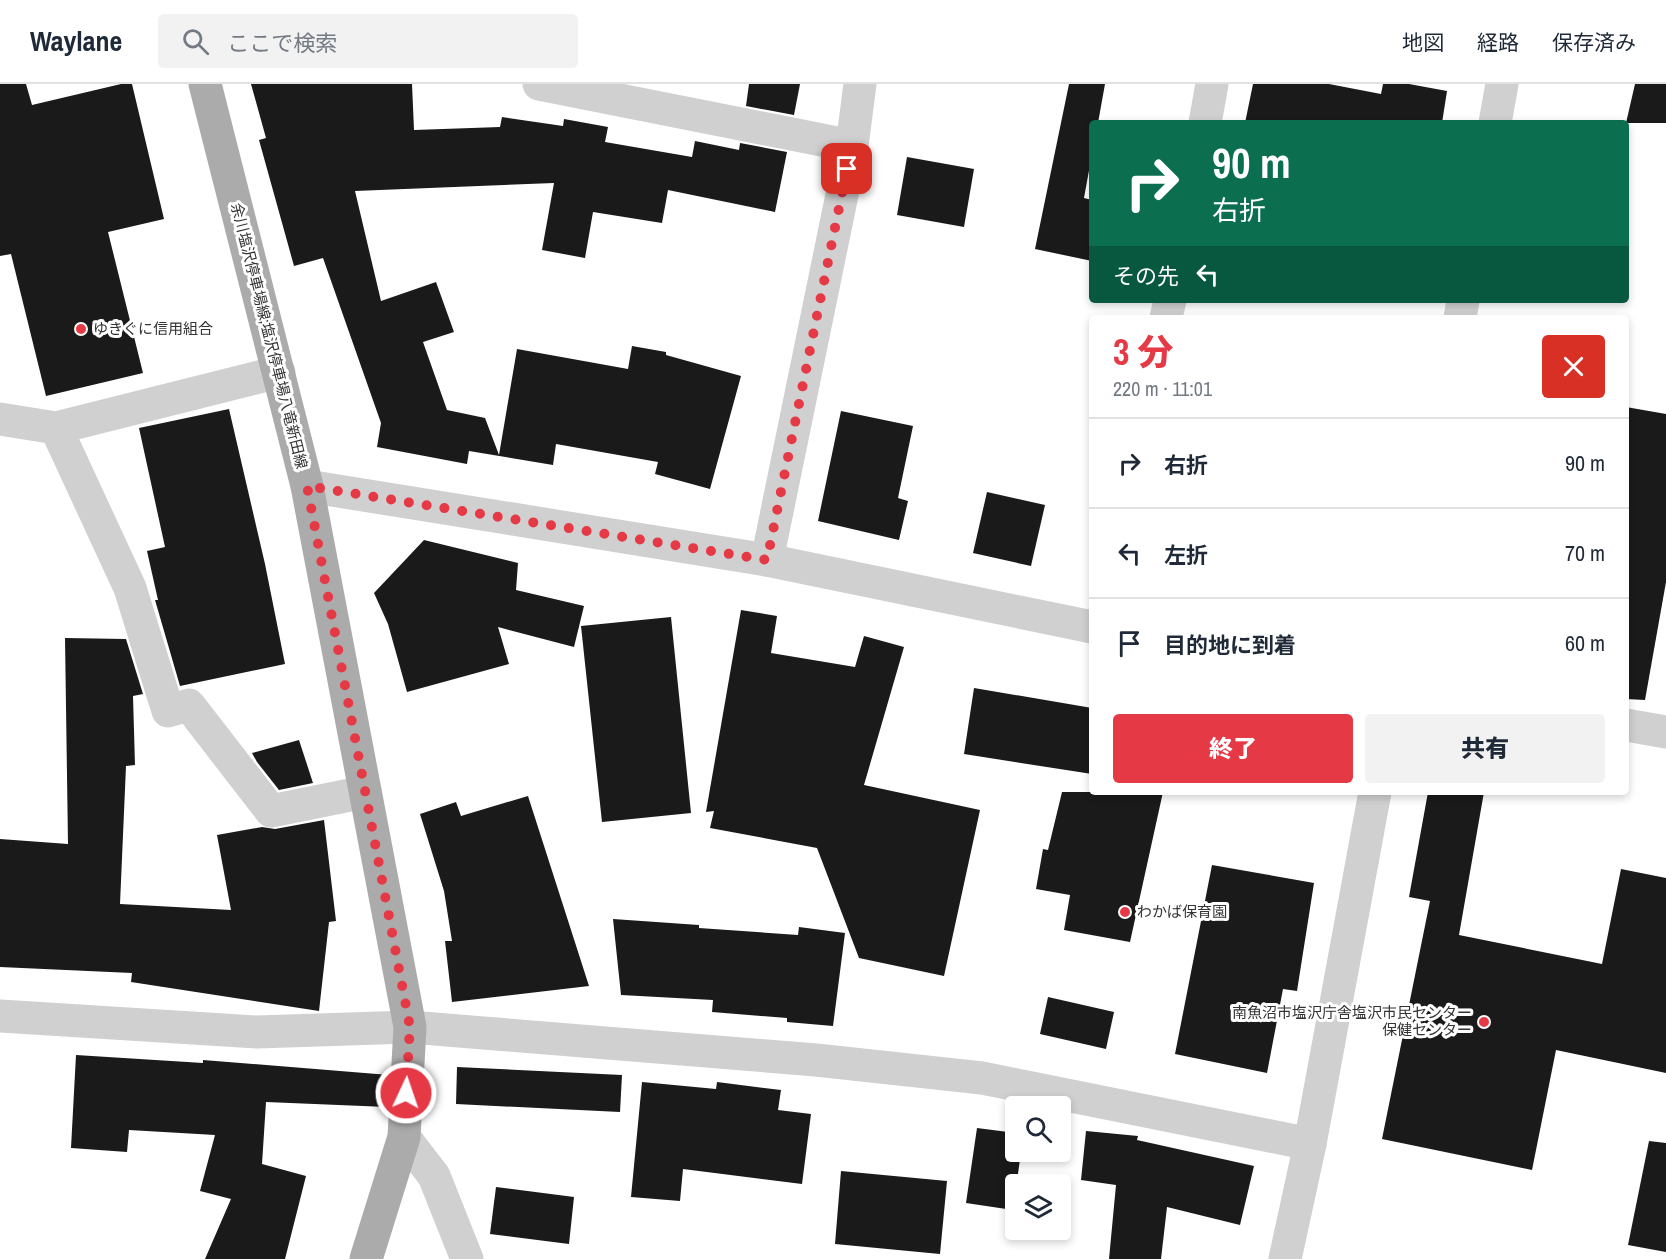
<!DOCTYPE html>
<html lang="ja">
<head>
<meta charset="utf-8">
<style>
	:root { --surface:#fff; --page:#f2f2f3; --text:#1f2937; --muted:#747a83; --line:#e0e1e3; --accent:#e63946 }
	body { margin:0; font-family:"Archivo Narrow","Noto Sans JP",sans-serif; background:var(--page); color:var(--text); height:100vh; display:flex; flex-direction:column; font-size:22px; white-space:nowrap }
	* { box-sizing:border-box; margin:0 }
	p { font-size:20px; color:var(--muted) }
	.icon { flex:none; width:33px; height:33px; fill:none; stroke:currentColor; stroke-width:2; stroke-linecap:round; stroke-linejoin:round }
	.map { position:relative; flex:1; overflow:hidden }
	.panel { position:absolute; left:1089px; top:231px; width:540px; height:480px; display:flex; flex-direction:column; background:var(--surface); border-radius:6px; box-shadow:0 3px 9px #0003 }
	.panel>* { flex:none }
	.top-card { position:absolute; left:1089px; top:36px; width:540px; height:183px; border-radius:6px; box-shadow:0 3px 9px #0003; background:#0b6e4f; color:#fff; overflow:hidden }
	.controls { position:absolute; left:1005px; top:1012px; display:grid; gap:12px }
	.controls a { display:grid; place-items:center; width:66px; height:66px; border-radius:6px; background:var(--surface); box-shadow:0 3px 9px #0003; font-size:30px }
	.pin { position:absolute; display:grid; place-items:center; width:51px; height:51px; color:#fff; margin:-26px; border-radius:12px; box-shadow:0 3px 9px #0006 }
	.me { position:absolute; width:66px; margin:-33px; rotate:3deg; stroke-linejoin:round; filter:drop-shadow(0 0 4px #0008) }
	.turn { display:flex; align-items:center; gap:21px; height:126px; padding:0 24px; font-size:27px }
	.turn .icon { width:78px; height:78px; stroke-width:2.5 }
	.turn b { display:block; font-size:42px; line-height:51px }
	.then { display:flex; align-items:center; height:57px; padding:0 24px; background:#0003; gap:12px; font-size:22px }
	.round { display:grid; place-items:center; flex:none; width:63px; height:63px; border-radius:6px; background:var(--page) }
	.overview { display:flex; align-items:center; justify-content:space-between; height:102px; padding:0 24px }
	h1 { font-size:36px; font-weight:800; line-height:45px; color:var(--accent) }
	.primary-button { display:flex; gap:12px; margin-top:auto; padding:12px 24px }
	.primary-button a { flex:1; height:69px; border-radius:6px; background:var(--accent); color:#fff; font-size:24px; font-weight:800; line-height:69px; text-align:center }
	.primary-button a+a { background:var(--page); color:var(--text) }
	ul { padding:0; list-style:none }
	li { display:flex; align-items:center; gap:18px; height:90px; padding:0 24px; border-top:2px solid var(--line) }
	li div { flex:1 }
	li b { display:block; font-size:22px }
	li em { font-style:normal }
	header { display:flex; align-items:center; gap:36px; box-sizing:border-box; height:84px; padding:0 30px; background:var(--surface); border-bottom:2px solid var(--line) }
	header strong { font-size:28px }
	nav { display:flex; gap:33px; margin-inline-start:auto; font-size:21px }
	.search { width:420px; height:54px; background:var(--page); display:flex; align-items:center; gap:15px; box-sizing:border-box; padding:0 21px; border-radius:6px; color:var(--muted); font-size:22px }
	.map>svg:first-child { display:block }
</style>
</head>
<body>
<header>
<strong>Waylane</strong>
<div class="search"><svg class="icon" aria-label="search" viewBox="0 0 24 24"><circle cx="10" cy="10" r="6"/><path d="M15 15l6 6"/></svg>ここで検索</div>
<nav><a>地図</a><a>経路</a><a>保存済み</a></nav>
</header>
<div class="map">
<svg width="1666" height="1175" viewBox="0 0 1666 1175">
	<rect width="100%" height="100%" fill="#fff"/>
	<g fill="#1a1a1a">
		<path d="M 0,0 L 26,0 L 32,21 L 121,0 L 132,0 L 164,135 L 108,148 L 143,289 L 46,312 L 11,170 L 0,172 Z"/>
		<path d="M 251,0 L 412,0 L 414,46 L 500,43 L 502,33 L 563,42 L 564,35 L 608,43 L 605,58 L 692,73 L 695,57 L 739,66 L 740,59 L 787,68 L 775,128 L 668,106 L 662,139 L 593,128 L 585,174 L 542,166 L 554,99 L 355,107 L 381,217 L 436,198 L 454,248 L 423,258 L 447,326 L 485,334 L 499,371 L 517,265 L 628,285 L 632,262 L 666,268 L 666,271 L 741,292 L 710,405 L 655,390 L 658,378 L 556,360 L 553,381 L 469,367 L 467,380 L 377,363 L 381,339 L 323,174 L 294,182 L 259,56 L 266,54 Z"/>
		<path d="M 749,0 L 800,0 L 794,31 L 746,22 Z"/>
		<path d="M 1069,0 L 1105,0 L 1098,39 L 1092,39 L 1092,70 L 1084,114 L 1092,116 L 1092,177 L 1035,165 Z"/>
		<path d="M 1253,0 L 1329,0 L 1381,10 L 1383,0 L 1409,0 L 1447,7 L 1442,39 L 1245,39 Z"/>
		<path d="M 1635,0 L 1666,0 L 1666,39 L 1626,39 Z"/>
		<path d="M 907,73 L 974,85 L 964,143 L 897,131 Z"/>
		<path d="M 1626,323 L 1666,330 L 1666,498 L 1645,616 L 1626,615 Z"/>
		<path d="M 229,325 L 265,480 L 285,580 L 180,602 L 155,516 L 158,516 L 147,467 L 165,463 L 139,344 Z"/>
		<path d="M 841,327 L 913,342 L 898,414 L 908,417 L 899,456 L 818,437 Z"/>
		<path d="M 987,408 L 1045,421 L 1031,482 L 973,469 Z"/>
		<path d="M 424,456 L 518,479 L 516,506 L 584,522 L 574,563 L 498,543 L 509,580 L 407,608 L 388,540 L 374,509 Z"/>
		<path d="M 741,526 L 777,532 L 771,569 L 855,583 L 864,552 L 904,563 L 864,701 L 980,726 L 944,892 L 859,874 L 817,764 L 710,744 L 714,727 L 706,728 Z"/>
		<path d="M 671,533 L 691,729 L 602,738 L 581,542 Z"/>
		<path d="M 65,554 L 126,555 L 143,610 L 133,612 L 135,681 L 126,682 L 120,820 L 231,826 L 217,751 L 262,743 L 275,745 L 324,736 L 336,837 L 329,838 L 319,927 L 131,898 L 132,889 L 0,883 L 0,755 L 68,760 Z"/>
		<path d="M 974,604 L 1092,624 L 1092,690 L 964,670 Z"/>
		<path d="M 299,656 L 313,699 L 279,706 L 257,678 L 252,669 Z"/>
		<path d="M 1062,708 L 1163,708 L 1130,858 L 1064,846 L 1070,811 L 1036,805 L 1043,765 L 1048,766 Z"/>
		<path d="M 1428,708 L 1484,708 L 1459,851 L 1602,880 L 1621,785 L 1666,794 L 1666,989 L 1556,966 L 1532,1086 L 1382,1055 L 1430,817 L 1409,813 Z"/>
		<path d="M 528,712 L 589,902 L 452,918 L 445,857 L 452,857 L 444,807 L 420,730 L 456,718 L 461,732 Z"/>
		<path d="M 1212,781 L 1314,799 L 1297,907 L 1283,905 L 1267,989 L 1175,970 Z"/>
		<path d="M 613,835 L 699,841 L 699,844 L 798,851 L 799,843 L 845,849 L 833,942 L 787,938 L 787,934 L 712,928 L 713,916 L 621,911 Z"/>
		<path d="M 1048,913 L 1114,928 L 1106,965 L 1040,950 Z"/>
		<path d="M 76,971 L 203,979 L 203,976 L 389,991 L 387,1023 L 266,1018 L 262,1080 L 306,1092 L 285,1175 L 205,1175 L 231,1115 L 200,1107 L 215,1051 L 129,1046 L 127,1068 L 71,1064 Z"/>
		<path d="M 457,983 L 622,991 L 620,1028 L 456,1020 Z"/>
		<path d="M 642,998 L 716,1005 L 717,998 L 781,1006 L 778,1026 L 811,1030 L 802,1100 L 683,1085 L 680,1117 L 631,1113 Z"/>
		<path d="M 977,1044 L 1016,1049 L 1016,1068 L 1021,1068 L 1013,1126 L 966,1119 Z"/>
		<path d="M 1086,1047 L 1138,1052 L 1137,1056 L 1254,1082 L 1240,1141 L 1167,1123 L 1161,1175 L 1109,1175 L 1116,1101 L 1081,1096 Z"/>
		<path d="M 1649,1057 L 1666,1059 L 1666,1168 L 1628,1161 Z"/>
		<path d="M 841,1087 L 947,1097 L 940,1170 L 835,1160 Z"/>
		<path d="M 496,1103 L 574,1113 L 569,1160 L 490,1150 Z"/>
	</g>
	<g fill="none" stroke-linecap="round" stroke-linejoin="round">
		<g stroke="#d0d0d0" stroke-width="33">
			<path d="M 539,0 L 852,62"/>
			<path d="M 1205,39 L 1212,0"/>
			<path d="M 1495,39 L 1502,0"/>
			<path d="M 1166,234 L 1170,216"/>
			<path d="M 1460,234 L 1463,216"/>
			<path d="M 0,335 L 56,344 L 279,288"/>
			<path d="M 56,344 L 130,504 L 168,627 L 189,621 L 271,727 L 365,708"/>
			<path d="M 307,402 L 767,476 L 1092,543"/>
			<path d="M 767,476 L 852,62 L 860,0"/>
			<path d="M 1626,641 L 1666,648"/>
			<path d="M 0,932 L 257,948 L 410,943 L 816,976 L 982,994 L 1310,1060"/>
			<path d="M 404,1053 L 434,1092 L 467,1175"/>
			<path d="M 1285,1175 L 1310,1060 L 1375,708"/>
		</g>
		<path stroke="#ababab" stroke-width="33" d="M 205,0 L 307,402 L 410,943 L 404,1053 L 366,1175"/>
	</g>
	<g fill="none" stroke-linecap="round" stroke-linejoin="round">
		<path stroke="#e63946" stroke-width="10" stroke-dasharray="0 18" d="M 406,1009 L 410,943 L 307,402 L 767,476 L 847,85"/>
	</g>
	<g fill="#e63946" stroke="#fff" stroke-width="2">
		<circle cx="81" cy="245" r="6"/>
		<circle cx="1125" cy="828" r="6"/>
		<circle cx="1484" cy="938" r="6"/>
	</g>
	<g text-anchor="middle" stroke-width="6" stroke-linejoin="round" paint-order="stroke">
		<g font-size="15" fill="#333" stroke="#fff" text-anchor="start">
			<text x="93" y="250">ゆきぐに信用組合</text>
			<text x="1137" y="833">わかば保育園</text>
			<text x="1472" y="934" text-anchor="end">南魚沼市塩沢庁舎塩沢市民センター<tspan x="1472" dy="17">保健センター</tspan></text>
		</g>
		<g font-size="15" fill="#333" stroke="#fff">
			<text transform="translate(269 252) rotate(76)" y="5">余川塩沢停車場線;塩沢停車場八竜新田線</text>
		</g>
	</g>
</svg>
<div class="controls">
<a><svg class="icon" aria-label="search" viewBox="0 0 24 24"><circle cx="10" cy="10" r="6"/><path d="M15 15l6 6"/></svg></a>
<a><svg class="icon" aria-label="layers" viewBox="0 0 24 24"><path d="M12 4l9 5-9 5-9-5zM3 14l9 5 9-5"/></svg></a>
</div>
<div class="pin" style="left:847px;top:85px;background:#d93025"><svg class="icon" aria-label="arrive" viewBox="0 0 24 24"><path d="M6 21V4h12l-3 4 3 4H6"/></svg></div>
<svg class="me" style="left:406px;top:1009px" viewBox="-20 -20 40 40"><circle r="17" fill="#e63946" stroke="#fff" stroke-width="3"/><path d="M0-11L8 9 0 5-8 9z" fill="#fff"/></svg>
<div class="top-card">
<div class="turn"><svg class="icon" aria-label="right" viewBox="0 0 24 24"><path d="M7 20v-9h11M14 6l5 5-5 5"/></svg><div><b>90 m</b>右折</div></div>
<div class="then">その先<svg class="icon" aria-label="left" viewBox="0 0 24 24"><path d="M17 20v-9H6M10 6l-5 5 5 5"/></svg></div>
</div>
<section class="panel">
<div class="overview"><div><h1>3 分</h1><p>220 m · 11:01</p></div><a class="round" style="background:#d93025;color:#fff"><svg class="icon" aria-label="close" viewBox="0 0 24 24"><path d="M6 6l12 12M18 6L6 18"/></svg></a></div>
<ul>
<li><svg class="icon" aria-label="right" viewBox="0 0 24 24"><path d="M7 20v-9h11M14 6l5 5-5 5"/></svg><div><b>右折</b></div><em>90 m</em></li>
<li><svg class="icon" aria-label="left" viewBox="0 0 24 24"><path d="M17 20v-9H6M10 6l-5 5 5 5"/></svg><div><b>左折</b></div><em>70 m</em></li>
<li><svg class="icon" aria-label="arrive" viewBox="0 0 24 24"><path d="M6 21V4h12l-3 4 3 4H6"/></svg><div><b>目的地に到着</b></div><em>60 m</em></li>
</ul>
<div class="primary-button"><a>終了</a><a>共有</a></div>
</section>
</div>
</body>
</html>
